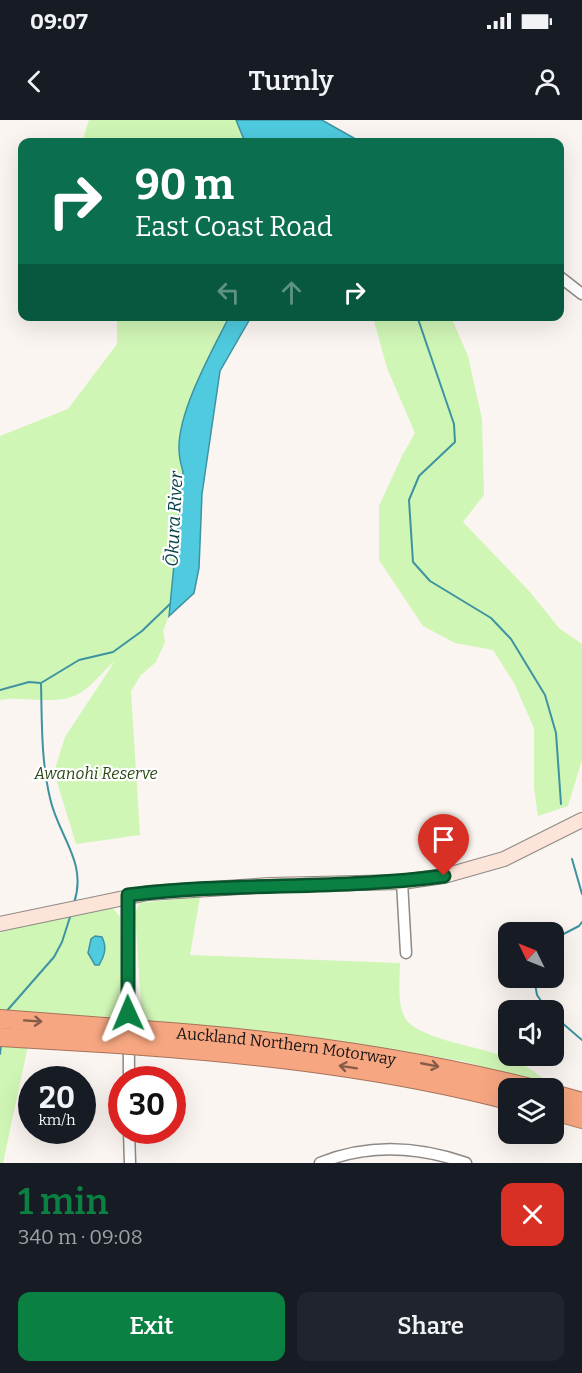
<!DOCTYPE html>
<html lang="en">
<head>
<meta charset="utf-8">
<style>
	:root { --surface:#171b24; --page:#20242c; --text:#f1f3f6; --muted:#9ea1a6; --accent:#0b8043 }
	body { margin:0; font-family:Bitter,serif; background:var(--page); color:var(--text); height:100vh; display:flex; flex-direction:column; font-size:22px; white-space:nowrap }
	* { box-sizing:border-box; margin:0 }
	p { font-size:20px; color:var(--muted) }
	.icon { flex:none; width:33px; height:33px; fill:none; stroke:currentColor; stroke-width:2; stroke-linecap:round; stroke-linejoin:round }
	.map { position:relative; height:1043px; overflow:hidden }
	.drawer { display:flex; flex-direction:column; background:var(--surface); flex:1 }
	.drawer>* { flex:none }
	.guide { position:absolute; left:18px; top:18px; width:546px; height:183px; border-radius:12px; box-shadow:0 6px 24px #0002; background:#0b6e4f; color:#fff; overflow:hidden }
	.needle { width:39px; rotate:313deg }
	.buttons { position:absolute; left:498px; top:802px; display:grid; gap:12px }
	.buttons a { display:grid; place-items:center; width:66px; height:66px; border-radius:12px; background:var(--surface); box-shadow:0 6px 24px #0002; font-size:30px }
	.speed { position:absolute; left:18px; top:946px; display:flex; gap:12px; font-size:30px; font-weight:700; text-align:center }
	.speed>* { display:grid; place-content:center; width:78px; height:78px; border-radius:50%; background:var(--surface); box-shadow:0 6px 24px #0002; line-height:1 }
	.speed small { font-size:15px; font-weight:400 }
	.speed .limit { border:9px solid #d22; background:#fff; color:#111 }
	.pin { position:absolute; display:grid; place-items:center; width:51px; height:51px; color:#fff; margin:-62px -26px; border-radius:50% 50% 50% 0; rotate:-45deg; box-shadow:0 0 6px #0007 }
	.pin .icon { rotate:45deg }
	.me { position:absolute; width:66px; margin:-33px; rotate:359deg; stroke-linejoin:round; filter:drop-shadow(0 0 4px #0008) }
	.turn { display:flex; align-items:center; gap:21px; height:126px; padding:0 18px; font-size:27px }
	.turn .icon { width:78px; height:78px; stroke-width:2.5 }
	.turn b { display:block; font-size:42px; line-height:51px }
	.lanes { display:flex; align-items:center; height:57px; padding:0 18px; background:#0003; justify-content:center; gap:30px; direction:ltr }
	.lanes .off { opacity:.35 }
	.round { display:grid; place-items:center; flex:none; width:63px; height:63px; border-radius:12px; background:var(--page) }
	.overview { display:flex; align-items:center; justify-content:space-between; height:102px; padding:0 18px }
	h1 { font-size:36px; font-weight:600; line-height:45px; color:var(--accent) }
	.action { display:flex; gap:12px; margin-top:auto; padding:12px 18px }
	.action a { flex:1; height:69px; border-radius:12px; background:var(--accent); color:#fff; font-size:24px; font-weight:600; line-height:69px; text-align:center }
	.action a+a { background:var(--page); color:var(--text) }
	.status { display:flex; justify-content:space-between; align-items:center; height:42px; padding:0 30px; background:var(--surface); direction:ltr }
	.status svg { height:16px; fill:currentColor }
	header { display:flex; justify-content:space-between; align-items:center; height:78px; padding:0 18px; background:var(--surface); font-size:27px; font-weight:600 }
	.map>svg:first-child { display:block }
</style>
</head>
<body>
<div class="status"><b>09:07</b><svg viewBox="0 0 49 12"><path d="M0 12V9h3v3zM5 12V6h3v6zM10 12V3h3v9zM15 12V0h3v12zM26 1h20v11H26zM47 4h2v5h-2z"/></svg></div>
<header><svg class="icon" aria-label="back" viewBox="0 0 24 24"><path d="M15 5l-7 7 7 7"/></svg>Turnly<svg class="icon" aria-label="person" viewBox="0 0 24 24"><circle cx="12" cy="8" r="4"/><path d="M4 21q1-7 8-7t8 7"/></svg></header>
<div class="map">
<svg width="582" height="1043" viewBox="0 0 582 1043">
	<rect width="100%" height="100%" fill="#faf5f0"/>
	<g fill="#d0f6b6">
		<path d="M 89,0 L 322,0 L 361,22 L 82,22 Z"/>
		<path d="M 117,197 L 251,197 L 201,254 L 181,308 L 179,329 L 183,352 L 169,496 L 163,511 L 165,522 L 156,542 L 141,555 L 131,571 L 140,715 L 76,724 L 54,652 L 65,617 L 115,541 C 103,551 93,565 80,573 C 57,587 25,575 0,580 L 0,316 L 68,289 L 117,224 Z"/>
		<path d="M 373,197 L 451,197 L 468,236 L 482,299 L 484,375 L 463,402 L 530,472 L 559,508 L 582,524 L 582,640 L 568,686 L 538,696 L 534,668 L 534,608 L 514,563 L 493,530 L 455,523 L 423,506 L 379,440 L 379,386 L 402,336 L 415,313 L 387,248 Z"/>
		<path d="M 200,777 L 190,835 L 400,843 C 400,860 396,889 408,902 C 428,922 492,928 520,943 C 532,949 543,959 554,966 L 462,941 L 307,916 L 142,901 L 135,792 L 140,783 Z"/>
		<path d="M 105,786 L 113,788 L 120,797 L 122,898 L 0,891 L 0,813 L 17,806 Z"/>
		<path d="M 0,925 L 28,926 L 3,1043 L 0,1043 Z"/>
	</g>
	<g fill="#4fcadf" stroke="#3e93a1" stroke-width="1.5">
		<path d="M 236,0 L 322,0 L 361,22 L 245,22 Z"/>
		<path d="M 229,197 L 251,197 L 220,251 L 202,374 L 199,448 L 194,473 L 169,496 L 183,352 C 181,345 179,337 179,329 C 178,291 212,231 229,197 Z"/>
		<path d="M 95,816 L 102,817 C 107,827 105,835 99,845 L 95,845 L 88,833 L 91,819 Z"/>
	</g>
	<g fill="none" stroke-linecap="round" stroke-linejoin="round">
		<g stroke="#3e93a1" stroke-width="2">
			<path d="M 417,196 L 454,304 L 455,322 L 419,356 L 409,380 L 413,442 L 430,461 L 491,498 L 511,519 L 545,575 L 556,613 L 561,684"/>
			<path d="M 0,570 L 29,562 L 41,563"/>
			<path d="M 572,739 L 582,774"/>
			<path d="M 74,783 C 88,742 58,716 50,678 C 41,640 42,602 41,563 L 79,540 L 113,532 L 142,511 L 170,484"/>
			<path d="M 554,819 L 579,806 L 582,802"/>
			<path d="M 534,858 L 537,875 L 548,891"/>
			<path d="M 5,893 L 54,837 L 62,822 L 71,794"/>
			<path d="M 554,896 L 582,920"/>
			<path d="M 0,934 L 1,925"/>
		</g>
		<defs>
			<g id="minor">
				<path d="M 560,157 L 582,174"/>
				<path d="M 402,762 L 406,833"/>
				<path d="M 128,775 L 129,960"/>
				<path d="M 129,1011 L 130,1043"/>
				<path d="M 320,1043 C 369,1023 417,1026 466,1043"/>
			</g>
			<path id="secondary" d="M 0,804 L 148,773 L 270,765 L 402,762 L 444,756 L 504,739 L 582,700"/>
			<g id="motorway">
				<path d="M 0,899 L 118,908"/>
				<path id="s1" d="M 143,910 C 275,919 405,936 534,969"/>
				<path d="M 0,917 L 118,924"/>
				<path d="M 143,926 C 266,935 388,949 508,980"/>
				<path d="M 554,974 L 582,982"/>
				<path d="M 554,991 L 582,999"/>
			</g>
		</defs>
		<use href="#minor" stroke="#8e8984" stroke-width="13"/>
		<use href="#secondary" stroke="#8e8984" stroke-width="16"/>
		<use href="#motorway" stroke="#a7735a" stroke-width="20"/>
		<use href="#minor" stroke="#fff" stroke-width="10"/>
		<use href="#secondary" stroke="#fce4d9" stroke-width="14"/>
		<use href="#motorway" stroke="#f6a681" stroke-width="18"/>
		<defs>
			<g id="motorway-bridge">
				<path d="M 118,908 L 143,910"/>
				<path d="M 118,924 L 143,926"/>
			</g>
		</defs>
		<use href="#motorway-bridge" stroke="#a7735a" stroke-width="20" stroke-linecap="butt"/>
		<use href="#motorway-bridge" stroke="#f6a681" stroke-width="18"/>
	</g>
	<defs><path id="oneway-shaft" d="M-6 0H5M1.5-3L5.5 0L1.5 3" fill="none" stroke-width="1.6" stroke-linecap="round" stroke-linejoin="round" transform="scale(1.5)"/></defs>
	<g stroke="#865c49">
		<use href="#oneway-shaft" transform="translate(33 901) rotate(4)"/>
		<use href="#oneway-shaft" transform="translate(430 945) rotate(11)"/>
		<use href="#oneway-shaft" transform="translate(348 947) rotate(-171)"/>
	</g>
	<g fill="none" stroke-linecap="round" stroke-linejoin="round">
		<defs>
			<path id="route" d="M 128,893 L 128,775 C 233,762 339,770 444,756"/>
		</defs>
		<use href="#route" stroke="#07532c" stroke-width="15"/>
		<use href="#route" stroke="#0b8043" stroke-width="10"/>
	</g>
	<g text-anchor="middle" stroke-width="4.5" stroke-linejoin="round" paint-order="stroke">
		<g font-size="16" font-style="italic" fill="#2c4814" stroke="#fff">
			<text x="96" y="659">Awanohi Reserve</text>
		</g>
		<g font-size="16" fill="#151311" stroke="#fff">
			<text dy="6" stroke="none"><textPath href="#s1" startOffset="144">Auckland Northern Motorway</textPath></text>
		</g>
		<g font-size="18" font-style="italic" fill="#033e47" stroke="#fff">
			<text transform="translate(174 399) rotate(-87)" y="6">Ōkura River</text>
		</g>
	</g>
</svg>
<div class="buttons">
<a><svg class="needle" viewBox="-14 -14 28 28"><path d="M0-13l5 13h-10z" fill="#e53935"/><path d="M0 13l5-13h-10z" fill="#9ea1a6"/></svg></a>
<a><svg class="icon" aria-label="sound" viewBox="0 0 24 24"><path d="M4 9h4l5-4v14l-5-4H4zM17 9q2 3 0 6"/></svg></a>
<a><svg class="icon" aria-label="layers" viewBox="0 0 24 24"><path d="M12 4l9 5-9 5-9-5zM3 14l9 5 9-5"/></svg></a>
</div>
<div class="speed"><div>20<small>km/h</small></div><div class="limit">30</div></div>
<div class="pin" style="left:444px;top:756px;background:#d93025"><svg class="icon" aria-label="arrive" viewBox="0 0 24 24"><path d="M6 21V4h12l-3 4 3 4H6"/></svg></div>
<svg class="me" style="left:128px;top:893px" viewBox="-20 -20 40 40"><path d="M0-17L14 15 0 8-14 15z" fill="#0b8043" stroke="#fff" stroke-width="4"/></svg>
<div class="guide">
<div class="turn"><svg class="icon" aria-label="right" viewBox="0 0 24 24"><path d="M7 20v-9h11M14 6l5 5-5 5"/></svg><div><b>90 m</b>East Coast Road</div></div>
<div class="lanes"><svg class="icon off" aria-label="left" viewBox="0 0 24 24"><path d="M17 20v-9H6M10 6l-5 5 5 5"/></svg><svg class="icon off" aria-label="ahead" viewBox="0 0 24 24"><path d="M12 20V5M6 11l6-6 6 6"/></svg><svg class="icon" aria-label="right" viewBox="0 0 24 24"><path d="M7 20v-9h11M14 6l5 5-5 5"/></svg></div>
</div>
</div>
<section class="drawer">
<div class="overview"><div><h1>1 min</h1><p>340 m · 09:08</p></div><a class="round" style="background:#d93025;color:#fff"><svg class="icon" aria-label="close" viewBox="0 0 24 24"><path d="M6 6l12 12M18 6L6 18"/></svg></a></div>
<div class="action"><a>Exit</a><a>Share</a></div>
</section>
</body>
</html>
